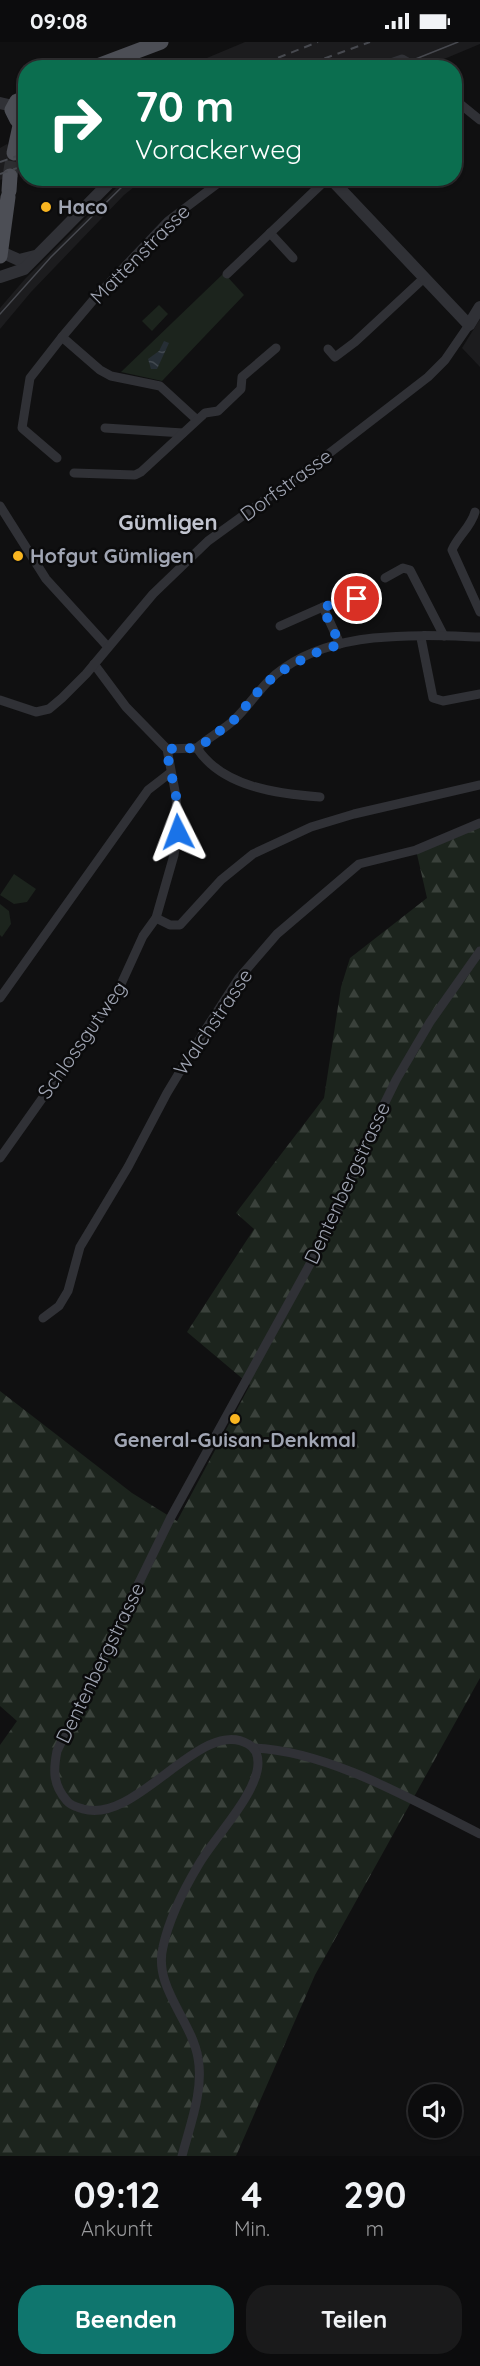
<!DOCTYPE html>
<html lang="de">
<head>
<meta charset="utf-8">
<style>
	:root { --surface:#0c0c0d; --page:#1a1a1b; --text:#f1f3f6; --muted:#9a9b9d; --line:#2c2c2e; --accent:#0f766e }
	body { margin:0; font-family:Quicksand,sans-serif; background:var(--page); color:var(--text); height:100vh; display:flex; flex-direction:column; font-size:22px; white-space:nowrap }
	* { box-sizing:border-box; margin:0 }
	p { font-size:20px; color:var(--muted) }
	.icon { flex:none; width:33px; height:33px; fill:none; stroke:currentColor; stroke-width:2; stroke-linecap:round; stroke-linejoin:round }
	.map { position:relative; height:2114px; overflow:hidden }
	.sheet { display:flex; flex-direction:column; background:var(--surface); flex:1 }
	.sheet>* { flex:none }
	.guide { position:absolute; left:18px; top:18px; width:444px; height:126px; border-radius:24px; box-shadow:0 2px 4px #0004,0 0 0 2px var(--line); background:#0b6e4f; color:#fff; overflow:hidden }
	.controls { position:absolute; left:408px; top:2042px; display:grid; gap:12px }
	.controls a { display:grid; place-items:center; width:54px; height:54px; border-radius:50%; background:var(--surface); box-shadow:0 2px 4px #0004,0 0 0 2px var(--line); font-size:30px }
	.pin { position:absolute; display:grid; place-items:center; width:51px; height:51px; color:#fff; margin:-26px; border:3px solid #fff; border-radius:50%; box-shadow:0 2px 6px #0007 }
	.me { position:absolute; width:66px; margin:-33px; rotate:357deg; stroke-linejoin:round; filter:drop-shadow(0 0 4px #0008) }
	.turn { display:flex; align-items:center; gap:21px; height:126px; padding:0 18px; font-size:27px }
	.turn .icon { width:78px; height:78px; stroke-width:2.5 }
	.turn b { display:block; font-size:42px; line-height:51px }
	.eta { display:flex; justify-content:space-evenly; align-items:center; height:102px; text-align:center }
	.eta b { font-size:36px; font-weight:800; line-height:42px }
	.button { display:flex; gap:12px; margin-top:auto; padding:12px 18px }
	.button a { flex:1; height:69px; border-radius:24px; background:var(--accent); color:#fff; font-size:24px; font-weight:800; line-height:69px; text-align:center }
	.button a+a { background:var(--page); color:var(--text) }
	.status { display:flex; justify-content:space-between; align-items:center; height:42px; padding:0 30px; background:var(--surface); direction:ltr }
	.status svg { height:16px; fill:currentColor }
	.map>svg:first-child { display:block }
</style>
</head>
<body>
<div class="status"><b>09:08</b><svg viewBox="0 0 49 12"><path d="M0 12V9h3v3zM5 12V6h3v6zM10 12V3h3v9zM15 12V0h3v12zM26 1h20v11H26zM47 4h2v5h-2z"/></svg></div>
<div class="map">
<svg width="480" height="2114" viewBox="0 0 480 2114">
	<defs>
		<pattern id="forest-firs" width="22" height="20" patternUnits="userSpaceOnUse" patternTransform="scale(1.5)"><rect width="22" height="20" fill="#1c241d"/><path d="M5 1l3.5 6h-7zM16 11l3.5 6h-7z" fill="#3a413b"/></pattern>
		<pattern id="water-waves" width="16" height="10" patternUnits="userSpaceOnUse" patternTransform="scale(1.5)"><rect width="16" height="10" fill="#262e35"/><path d="M0 5q4-4 8 0t8 0" fill="none" stroke="#424950"/></pattern>
	</defs>
	<rect width="100%" height="100%" fill="#101011"/>
	<g fill="#1c1c1e">
		<path d="M 245,0 L 480,0 L 480,2 L 425,25 L 183,26 Z"/>
		<path d="M 25,96 L 25,133 L 20,131 L 0,138 L 0,106 L 7,102 L 14,110 Z"/>
		<path d="M 125,137 L 144,137 L 124,153 L 31,250 L 0,287 L 0,266 L 25,237 Z"/>
		<path d="M 480,277 L 480,325 L 462,306 Z"/>
	</g>
	<g fill="#1c241d">
		<path d="M 224,231 L 244,253 L 162,339 L 121,330 Z"/>
		<path d="M 159,263 L 168,272 L 152,289 L 142,279 Z"/>
		<path d="M 14,832 L 36,847 L 27,860 L 14,862 L 0,853 Z"/>
		<path d="M 0,862 L 9,869 L 11,882 L 2,895 L 0,893 Z"/>
	</g>
	<path fill="url(#forest-firs)" d="M 480,781 L 480,1636 L 315,1933 L 236,2114 L 0,2114 L 0,1703 L 17,1679 L 0,1664 L 0,1349 L 132,1451 L 177,1479 L 250,1343 L 187,1290 L 254,1187 L 236,1171 L 324,1056 L 341,945 L 350,916 L 427,856 L 416,808 Z"/>
	<path fill="url(#water-waves)" d="M 164,299 L 169,301 L 157,327 L 151,327 L 148,317 L 159,309 Z"/>
	<g fill="none" stroke-linecap="round" stroke-linejoin="round">
		<path stroke="#2d2e31" stroke-width="15" stroke-dasharray="15 8" stroke-linecap="butt" d="M 10,134 L 14,111"/>
		<g stroke="#303136" stroke-width="9">
			<path d="M 376,26 L 402,17 L 418,26"/>
			<path d="M 454,57 L 480,78"/>
			<path d="M 270,191 L 293,216"/>
			<path d="M 227,232 L 328,136"/>
			<path d="M 62,295 L 100,328 L 111,334 L 160,344 L 196,377"/>
			<path d="M 328,307 L 335,315 L 355,300 L 424,236"/>
			<path d="M 105,386 L 183,391"/>
			<path d="M 57,416 L 22,386 L 30,336 L 62,295 L 95,256 L 168,179 L 225,136"/>
			<path d="M 74,431 L 135,433 L 141,430 L 205,371 L 218,369 L 241,347 L 242,335 L 276,306"/>
			<path d="M 0,464 L 46,537 L 108,605"/>
			<path d="M 475,470 C 471,485 458,494 452,508 L 480,570"/>
			<path d="M 385,536 L 403,526 L 410,528 L 444,594"/>
			<path d="M 280,584 L 323,565"/>
			<path d="M 421,596 L 433,656 L 443,659 L 480,652"/>
			<path d="M 340,602 L 323,565 L 372,550"/>
			<path d="M 94,622 L 126,665 L 167,707"/>
			<path d="M 0,658 L 36,670 L 49,667 L 62,656 L 86,632 L 153,552 L 208,499 L 327,413 L 428,335 L 445,318 L 469,283"/>
			<path d="M 197,706 C 209,695 222,689 234,678 C 252,661 263,640 284,626 C 339,588 417,593 480,595"/>
			<path d="M 167,707 L 197,706 C 222,745 278,752 320,755"/>
			<path d="M 156,876 L 170,883 L 180,883 L 221,838 L 253,812 L 311,785 L 354,772 L 480,743"/>
			<path d="M 0,956 L 148,748 L 170,731"/>
			<path d="M 0,1116 L 117,951 L 143,894 L 156,876 L 174,813 L 178,790 L 176,754 L 167,707"/>
			<path d="M 43,1276 L 59,1264 L 68,1249 L 80,1205 L 128,1125 L 167,1051 L 202,993 L 239,936 L 277,892 L 359,822 L 416,808 L 480,781"/>
			<path d="M 254,1706 C 329,1709 414,1759 480,1792"/>
			<path d="M 182,2114 C 190,2083 204,2048 198,2016 C 192,1979 153,1945 163,1905 C 169,1876 184,1847 199,1822 C 214,1796 258,1751 258,1721 C 258,1713 256,1706 248,1702 C 201,1674 137,1783 83,1767 C 77,1765 71,1764 67,1759 C 53,1743 53,1729 57,1709 L 171,1475 L 332,1182 L 367,1097 L 396,1038 L 430,980 L 480,909"/>
		</g>
		<g stroke="#303136" stroke-width="12">
			<path d="M 0,61 L 13,64"/>
			<path d="M 330,136 L 469,283 L 480,265"/>
			<path d="M 1,210 L 19,218 L 35,214"/>
			<path d="M 0,235 L 24,227 L 114,136"/>
		</g>
		<g stroke="#4c4e55" stroke-width="15">
			<path d="M 92,26 L 161,0"/>
			<path d="M 26,57 L 17,59 L 12,68 L 17,78 L 26,80"/>
			<path d="M 14,111 L 21,79"/>
			<path d="M 9,149 L 10,134"/>
			<path d="M 0,214 L 8,155"/>
		</g>
		<g stroke="#47494f" stroke-width="1.5">
			<path d="M 393,26 L 458,0"/>
			<path d="M 0,272 L 51,215 L 131,136"/>
		</g>
		<g stroke="#47494f" stroke-width="2" stroke-dasharray="8 6" stroke-linecap="butt">
			<path d="M 252,26 L 318,0"/>
			<path d="M 281,26 L 304,17"/>
			<path d="M 298,26 L 370,0"/>
			<path d="M 0,120 L 26,111"/>
			<path d="M 0,132 L 26,123"/>
		</g>
	</g>
	<g fill="none" stroke-linecap="round" stroke-linejoin="round">
		<path stroke="#1a73e8" stroke-width="10" stroke-dasharray="0 18" d="M 178,790 L 176,754 L 166,707 L 198,706 L 235,677 L 262,645 L 278,631 L 310,613 L 340,602 L 322,565 L 357,557"/>
	</g>
	<g fill="#f9b520" stroke="#0b0b0c" stroke-width="2">
		<circle cx="46" cy="165" r="6"/>
		<circle cx="18" cy="514" r="6"/>
		<circle cx="235" cy="1377" r="6"/>
	</g>
	<g text-anchor="middle" stroke-width="5" stroke-linejoin="round" paint-order="stroke">
		<g font-size="20" font-weight="bold" fill="#a0a5b3" stroke="#0b0b0c" text-anchor="start">
			<text x="58" y="172">Haco</text>
			<text x="30" y="521">Hofgut Gümligen</text>
			<text x="235" y="1405" text-anchor="middle">General-Guisan-Denkmal</text>
		</g>
		<g font-size="20" fill="#a0a5b3" stroke="#0b0b0c">
			<text transform="translate(140 212) rotate(-45)" y="7">Mattenstrasse</text>
			<text transform="translate(286 443) rotate(-36)" y="7">Dorfstrasse</text>
			<text transform="translate(213 980) rotate(-56)" y="7">Walchstrasse</text>
			<text transform="translate(82 998) rotate(-55)" y="7">Schlossgutweg</text>
			<text transform="translate(347 1141) rotate(-65)" y="7">Dentenbergstrasse</text>
			<text transform="translate(100 1621) rotate(-64)" y="7">Dentenbergstrasse</text>
		</g>
		<g font-size="22" font-weight="bold" fill="#c1c4cf" stroke="#0b0b0c">
			<text x="168" y="488">Gümligen</text>
		</g>
	</g>
</svg>
<div class="controls">
<a><svg class="icon" aria-label="sound" viewBox="0 0 24 24"><path d="M4 9h4l5-4v14l-5-4H4zM17 9q2 3 0 6"/></svg></a>
</div>
<div class="pin" style="left:357px;top:557px;background:#d93025"><svg class="icon" aria-label="arrive" viewBox="0 0 24 24"><path d="M6 21V4h12l-3 4 3 4H6"/></svg></div>
<svg class="me" style="left:178px;top:790px" viewBox="-20 -20 40 40"><path d="M0-17L14 15 0 8-14 15z" fill="#1a73e8" stroke="#fff" stroke-width="4"/></svg>
<div class="guide">
<div class="turn"><svg class="icon" aria-label="right" viewBox="0 0 24 24"><path d="M7 20v-9h11M14 6l5 5-5 5"/></svg><div><b>70 m</b>Vorackerweg</div></div>
</div>
</div>
<section class="sheet">
<div class="eta">
<div><b>09:12</b><p>Ankunft</p></div>
<div><b>4</b><p>Min.</p></div>
<div><b>290</b><p>m</p></div>
</div>
<div class="button"><a>Beenden</a><a>Teilen</a></div>
</section>
</body>
</html>
